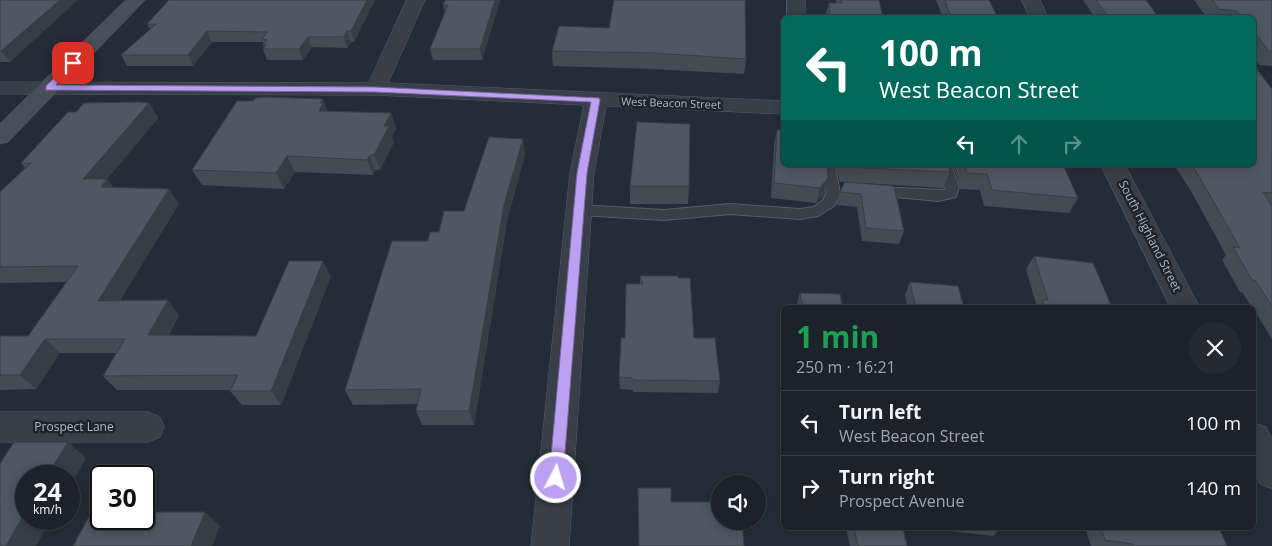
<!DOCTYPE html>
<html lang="en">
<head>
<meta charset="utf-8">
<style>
	:root { --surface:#1b2229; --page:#242a31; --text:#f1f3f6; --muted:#a0a4a8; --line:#393f46 }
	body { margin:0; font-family:"Open Sans",sans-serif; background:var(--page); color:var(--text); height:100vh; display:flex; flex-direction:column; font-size:19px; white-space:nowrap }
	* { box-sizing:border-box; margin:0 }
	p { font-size:16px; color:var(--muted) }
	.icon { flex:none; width:28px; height:28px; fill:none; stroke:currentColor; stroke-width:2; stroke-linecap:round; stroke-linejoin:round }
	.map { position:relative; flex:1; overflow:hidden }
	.sheet { position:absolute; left:781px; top:305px; width:475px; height:225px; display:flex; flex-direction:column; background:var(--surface); border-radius:8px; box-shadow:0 2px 12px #0003,0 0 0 1px var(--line) }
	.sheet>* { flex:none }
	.top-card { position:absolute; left:781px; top:15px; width:475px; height:152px; border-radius:8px; box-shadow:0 2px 12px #0003,0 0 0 1px var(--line); background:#00695c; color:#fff; overflow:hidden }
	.buttons { position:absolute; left:711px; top:475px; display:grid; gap:10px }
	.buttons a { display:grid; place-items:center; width:55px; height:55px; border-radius:50%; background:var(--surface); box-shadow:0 2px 12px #0003,0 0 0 1px var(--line); font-size:25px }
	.speed { position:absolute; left:15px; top:465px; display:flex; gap:10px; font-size:25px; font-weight:700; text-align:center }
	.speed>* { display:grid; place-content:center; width:65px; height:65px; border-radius:50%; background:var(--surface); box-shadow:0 2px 12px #0003,0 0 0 1px var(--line); line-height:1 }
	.speed small { font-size:12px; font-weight:400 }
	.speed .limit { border:2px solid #111; border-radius:8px; background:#fff; color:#111 }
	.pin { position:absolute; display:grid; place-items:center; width:42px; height:42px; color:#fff; margin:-21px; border-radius:10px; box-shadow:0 2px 8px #0006 }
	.me { position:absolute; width:55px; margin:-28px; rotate:5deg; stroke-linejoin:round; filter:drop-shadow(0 0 4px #0008) }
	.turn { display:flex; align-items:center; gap:18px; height:105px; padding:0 15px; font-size:22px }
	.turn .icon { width:65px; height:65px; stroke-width:2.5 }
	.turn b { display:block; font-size:35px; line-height:42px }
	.lanes { display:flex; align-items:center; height:48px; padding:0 15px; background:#0003; justify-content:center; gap:25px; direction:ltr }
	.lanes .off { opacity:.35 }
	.round { display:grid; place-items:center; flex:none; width:52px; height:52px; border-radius:26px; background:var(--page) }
	.summary { display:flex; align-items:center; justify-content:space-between; height:85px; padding:0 15px }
	h1 { font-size:30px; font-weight:700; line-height:38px; color:#1e9e55 }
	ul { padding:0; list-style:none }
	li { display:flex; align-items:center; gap:15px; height:65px; padding:0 15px; border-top:1px solid var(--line) }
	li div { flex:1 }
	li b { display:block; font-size:19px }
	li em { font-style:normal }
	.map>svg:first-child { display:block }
</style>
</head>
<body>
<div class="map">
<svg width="1272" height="546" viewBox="0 0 1272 546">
	<rect width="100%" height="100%" fill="#242d37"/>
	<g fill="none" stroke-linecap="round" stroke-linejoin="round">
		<defs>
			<g id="service">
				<path d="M 823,165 L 835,165 L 840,194 L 834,206 L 818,216 L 800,219 L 730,214 L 664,220 L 579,215 L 574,213 L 572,210 L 574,207 L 579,205 L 664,210 L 730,204 L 800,209 L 814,207 L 823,200 L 826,194 Z"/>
				<path d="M 939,165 L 951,165 L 959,187 L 956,197 L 938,201 L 875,195 L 870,194 L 868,191 L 870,188 L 875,187 L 945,190 Z"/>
			</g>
			<g id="minor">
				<path d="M 407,0 L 425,0 L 388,83 L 784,101 L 784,114 L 606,106 L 594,173 L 569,546 L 531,546 L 570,173 L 584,105 L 375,95 L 0,94 L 0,82 L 368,83 Z"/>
				<rect x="787" y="0" width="18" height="18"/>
				<path d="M 1022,0 L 1040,0 L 1048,18 L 1030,18 Z"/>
				<path d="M 1101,165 L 1125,165 L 1200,308 L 1171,308 Z"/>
				<path d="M 0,412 L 148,412 L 160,417 L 164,427 L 160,437 L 148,442 L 0,442 Z"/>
				<path d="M 1254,423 L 1266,427 L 1272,439 L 1272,489 L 1260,484 L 1254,472 Z"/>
			</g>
			<path id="secondary" d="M 126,0 L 145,0 L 8,142 L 0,144 L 0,124 Z"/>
		</defs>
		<use href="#service" stroke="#565d65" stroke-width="2"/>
		<use href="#minor" stroke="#565d65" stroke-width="1"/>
		<use href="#secondary" stroke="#565d65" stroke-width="1"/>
		<use href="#service" fill="#383f48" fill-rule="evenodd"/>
		<use href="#minor" fill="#383f48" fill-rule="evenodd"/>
		<use href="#secondary" fill="#464f5a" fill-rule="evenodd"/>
	</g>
	<g fill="#424c54">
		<path d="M 0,0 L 10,62 L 0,62 Z"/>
		<path d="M 169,0 L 375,0 L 354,42 L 351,42 L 347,48 L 312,47 L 303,60 L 267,60 L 263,49 L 264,48 L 263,45 L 264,44 L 263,42 L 212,42 L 193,66 L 127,66 L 121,55 L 150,29 L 147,24 Z"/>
		<path d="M 445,0 L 500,0 L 482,60 L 433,60 L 430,49 L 445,12 L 443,5 Z"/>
		<path d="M 836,0 L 879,0 L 883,18 L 825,18 L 829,3 L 836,3 Z"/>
		<path d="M 936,0 L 989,0 L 998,18 L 943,18 Z"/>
		<path d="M 1083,0 L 1146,0 L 1159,18 L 1095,18 Z"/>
		<path d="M 1194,0 L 1272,0 L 1272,66 L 1259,65 L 1254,57 L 1254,18 L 1207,18 Z"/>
		<path d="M 559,26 L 746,59 L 744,74 L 653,69 L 553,66 L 552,51 Z"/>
		<path d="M 1272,89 L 1272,339 L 1254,310 L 1254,308 L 1252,308 L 1243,293 L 1240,292 L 1222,260 L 1226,255 L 1191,191 L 1174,165 L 1254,165 Z"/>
		<path d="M 149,103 L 158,118 L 107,179 L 113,187 L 179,204 L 120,300 L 179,315 L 168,336 L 256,336 L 331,276 L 281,405 L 242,405 L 230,391 L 231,390 L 117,390 L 103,376 L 116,353 L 60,353 L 36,389 L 0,390 L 0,336 L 28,336 L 67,282 L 0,283 L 0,192 L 25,168 L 21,163 Z"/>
		<path d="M 327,111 L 391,113 L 396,129 L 392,136 L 394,142 L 380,170 L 375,170 L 373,175 L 295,172 L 284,189 L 202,185 L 192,170 Z"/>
		<path d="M 777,130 L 828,178 L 824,194 L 816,203 L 771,198 L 774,145 Z"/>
		<path d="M 525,154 L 507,221 L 474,425 L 422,425 L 416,411 L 417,404 L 353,405 L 345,390 L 439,232 L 464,211 Z"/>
		<path d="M 836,165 L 948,165 L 950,172 L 943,188 L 862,183 L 904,231 L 899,244 L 862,241 L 857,207 L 836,205 L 840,192 L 845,182 L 840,182 Z"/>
		<path d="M 952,165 L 1063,165 L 1078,198 L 1069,213 L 984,206 L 980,190 L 960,189 L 957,176 Z"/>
		<path d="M 630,186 L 689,186 L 688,204 L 630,204 Z"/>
		<path d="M 1034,256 L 1111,305 L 1126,308 L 1037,308 L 1037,307 L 1026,269 Z"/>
		<path d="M 640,276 L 694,338 L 720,381 L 718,393 L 633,392 L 633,390 L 620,389 L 619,377 L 625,338 L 640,284 Z"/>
		<path d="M 910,282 L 964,308 L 907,308 L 905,295 Z"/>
		<path d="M 800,293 L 843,308 L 798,308 L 797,303 Z"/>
		<path d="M 846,528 L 903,528 L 907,546 L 850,546 Z"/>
		<path d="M 940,528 L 1001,528 L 993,536 L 941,530 Z"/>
		<path d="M 1085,528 L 1219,528 L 1227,546 L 1091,546 Z"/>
	</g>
	<g fill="#363e45">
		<path d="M 60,0 L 78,0 L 10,62 L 1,51 Z"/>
		<path d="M 367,0 L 375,0 L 354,42 L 351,31 Z"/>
		<path d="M 495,0 L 500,0 L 482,60 L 480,49 Z"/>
		<path d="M 207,31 L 212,42 L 193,66 L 188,55 Z"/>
		<path d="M 347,31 L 351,42 L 347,48 L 344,37 Z"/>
		<path d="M 308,37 L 312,47 L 303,60 L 299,49 Z"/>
		<path d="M 323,99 L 329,114 L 319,111 L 320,103 Z"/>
		<path d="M 149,103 L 158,118 L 107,179 L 118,194 L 83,179 Z"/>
		<path d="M 391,113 L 396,129 L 392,136 L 394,142 L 380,170 L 374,155 L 384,126 Z"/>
		<path d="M 523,139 L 525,154 L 507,221 L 474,425 L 469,411 L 504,205 Z"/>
		<path d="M 370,155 L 375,170 L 373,175 L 367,160 Z"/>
		<path d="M 287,156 L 295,172 L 284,189 L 276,173 Z"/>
		<path d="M 828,178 L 824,194 L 816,203 L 820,188 Z"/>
		<path d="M 169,189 L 179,204 L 111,315 L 98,301 Z"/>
		<path d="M 323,261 L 331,276 L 281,405 L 271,391 Z"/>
		<path d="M 168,300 L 179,315 L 160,350 L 148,335 Z"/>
		<path d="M 45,339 L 60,353 L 36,389 L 20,375 Z"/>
		<path d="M 68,442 L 86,458 L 69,489 L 69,476 L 47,476 Z"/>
		<path d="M 26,511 L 26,519 L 52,519 L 36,546 L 6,546 Z"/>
		<path d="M 205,512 L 220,526 L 212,546 L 191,546 Z"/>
	</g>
	<g fill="#4d5862" stroke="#363e45">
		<path d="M 0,0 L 60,0 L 1,51 L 0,51 Z"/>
		<path d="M 169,0 L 367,0 L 351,31 L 347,31 L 344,37 L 308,37 L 299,49 L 263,49 L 266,45 L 263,45 L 267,40 L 262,39 L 267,32 L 207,31 L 188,55 L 121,55 L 156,24 L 147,24 Z"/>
		<path d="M 445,0 L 495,0 L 480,49 L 430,49 L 448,5 L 443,5 Z"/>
		<path d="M 614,0 L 745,0 L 746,59 L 654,53 L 552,51 L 559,26 L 609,28 Z"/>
		<path d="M 841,0 L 879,0 L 883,18 L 830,18 L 829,3 L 842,3 Z"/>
		<path d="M 945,0 L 989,0 L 998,18 L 951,18 Z"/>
		<path d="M 1096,0 L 1146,0 L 1159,18 L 1109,18 Z"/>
		<path d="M 1212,0 L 1272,0 L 1272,52 L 1269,51 L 1254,32 L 1254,18 L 1242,18 L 1237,11 L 1219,9 Z"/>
		<path d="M 1254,68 L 1256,68 L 1272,89 L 1272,193 L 1263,192 L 1272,206 L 1272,306 L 1255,280 L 1252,280 L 1233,247 L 1240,248 L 1200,178 L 1192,165 L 1254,165 Z"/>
		<path d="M 265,97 L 323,99 L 320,103 L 323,103 L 319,111 L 391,113 L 384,126 L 389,126 L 374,155 L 370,155 L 367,160 L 287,156 L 276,173 L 192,170 L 237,101 L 253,101 L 255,98 Z"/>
		<path d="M 139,102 L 149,103 L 83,179 L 107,179 L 101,187 L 169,189 L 98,301 L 168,300 L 148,335 L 256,336 L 289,261 L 323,261 L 271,391 L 230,391 L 238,375 L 103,376 L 125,339 L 45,339 L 20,375 L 0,375 L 0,336 L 28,336 L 78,266 L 0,267 L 0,192 L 31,163 L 21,163 L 68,112 L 76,112 L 84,103 Z"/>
		<path d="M 637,122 L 690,124 L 689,186 L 630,186 Z"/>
		<path d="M 777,130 L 784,130 L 784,165 L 827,165 L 828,178 L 820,188 L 774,183 Z"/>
		<path d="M 489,137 L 523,139 L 504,205 L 469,411 L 416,411 L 421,389 L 345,390 L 392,241 L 428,241 L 430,232 L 439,232 L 444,211 L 464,211 Z"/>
		<path d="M 844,165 L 948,165 L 950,172 L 844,167 Z"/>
		<path d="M 965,165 L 1063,165 L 1078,198 L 992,190 L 987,174 L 967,173 Z"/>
		<path d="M 845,182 L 894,186 L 904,231 L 866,228 L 861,194 L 840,192 Z"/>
		<path d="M 1034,256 L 1093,263 L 1111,305 L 1125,307 L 1126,308 L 1045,308 L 1042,300 L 1048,300 Z"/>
		<path d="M 640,276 L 678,276 L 678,278 L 690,278 L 694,338 L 715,338 L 720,381 L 633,380 L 632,378 L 619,377 L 621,338 L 625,338 L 626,284 L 643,284 Z"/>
		<path d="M 910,282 L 958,286 L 964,308 L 916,308 Z"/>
		<path d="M 800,293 L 840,294 L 843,308 L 803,308 Z"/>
		<path d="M 14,442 L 68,442 L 47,476 L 26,476 L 26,511 L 6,546 L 0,546 L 0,464 Z"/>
		<path d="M 638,488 L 671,488 L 671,502 L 720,502 L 720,521 L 742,521 L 744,546 L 639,546 Z"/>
		<path d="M 144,512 L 205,512 L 191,546 L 73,546 L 91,513 L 101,513 L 101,519 L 144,519 Z"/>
		<path d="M 854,528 L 903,528 L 907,546 L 858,546 Z"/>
		<path d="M 1101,528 L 1219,528 L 1227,546 L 1133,546 L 1132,544 L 1105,540 Z"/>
	</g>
	<path fill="#bca0f2" stroke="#7a689d" d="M 73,60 L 78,63 L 56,85 L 375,87 L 599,98 L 600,100 L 587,173 L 563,478 L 561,483 L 556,485 L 551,483 L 549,478 L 577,173 L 591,102 L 375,92 L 46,90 L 46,86 Z"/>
	<g text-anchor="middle" stroke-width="5" stroke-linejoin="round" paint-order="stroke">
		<g font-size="11" fill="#b3bac4" stroke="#1d242c">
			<text transform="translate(671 103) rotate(2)" y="4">West Beacon Street</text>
		</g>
		<g font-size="12" fill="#b3bac4" stroke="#1d242c">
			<text transform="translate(1150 236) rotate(63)" y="4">South Highland Street</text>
			<text x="74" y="431">Prospect Lane</text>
		</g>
	</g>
</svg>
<div class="buttons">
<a><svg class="icon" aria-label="sound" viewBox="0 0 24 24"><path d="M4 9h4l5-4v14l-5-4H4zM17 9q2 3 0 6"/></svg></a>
</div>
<div class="speed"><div>24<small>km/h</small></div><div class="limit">30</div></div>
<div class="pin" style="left:73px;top:63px;background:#d93025"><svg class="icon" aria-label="arrive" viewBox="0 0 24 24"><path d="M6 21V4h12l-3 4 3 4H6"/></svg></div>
<svg class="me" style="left:556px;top:478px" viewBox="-20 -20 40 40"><circle r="17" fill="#bca0f2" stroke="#fff" stroke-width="3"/><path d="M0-11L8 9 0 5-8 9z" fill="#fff"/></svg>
<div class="top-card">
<div class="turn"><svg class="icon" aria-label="left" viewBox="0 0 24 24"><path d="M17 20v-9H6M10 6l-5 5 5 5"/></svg><div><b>100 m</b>West Beacon Street</div></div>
<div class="lanes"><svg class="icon" aria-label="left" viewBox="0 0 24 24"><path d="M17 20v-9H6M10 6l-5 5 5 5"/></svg><svg class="icon off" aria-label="ahead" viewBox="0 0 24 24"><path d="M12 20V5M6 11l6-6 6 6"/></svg><svg class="icon off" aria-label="right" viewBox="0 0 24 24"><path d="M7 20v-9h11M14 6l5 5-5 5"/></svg></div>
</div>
<section class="sheet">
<div class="summary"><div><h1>1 min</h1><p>250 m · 16:21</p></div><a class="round"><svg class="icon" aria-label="close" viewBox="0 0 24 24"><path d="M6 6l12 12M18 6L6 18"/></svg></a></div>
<ul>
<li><svg class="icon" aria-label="left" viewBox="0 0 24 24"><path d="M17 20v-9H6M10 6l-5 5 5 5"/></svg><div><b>Turn left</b><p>West Beacon Street</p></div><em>100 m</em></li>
<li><svg class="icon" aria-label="right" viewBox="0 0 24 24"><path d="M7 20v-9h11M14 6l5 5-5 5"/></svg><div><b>Turn right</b><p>Prospect Avenue</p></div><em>140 m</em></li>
</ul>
</section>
</div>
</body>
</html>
